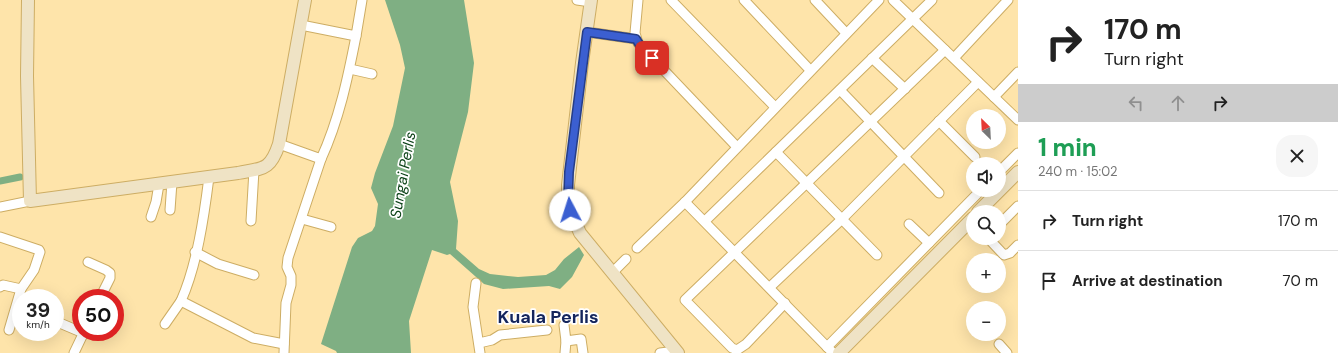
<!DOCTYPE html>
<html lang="en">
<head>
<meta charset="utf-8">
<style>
	:root { --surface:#fff; --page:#f6f6f6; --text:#222; --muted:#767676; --line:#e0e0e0 }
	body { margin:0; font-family:"DM Sans",sans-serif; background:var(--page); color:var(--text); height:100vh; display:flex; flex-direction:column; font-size:15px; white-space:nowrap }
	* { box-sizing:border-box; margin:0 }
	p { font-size:13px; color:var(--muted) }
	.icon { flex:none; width:22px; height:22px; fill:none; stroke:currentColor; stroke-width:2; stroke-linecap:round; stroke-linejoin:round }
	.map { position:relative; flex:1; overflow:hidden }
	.panel { display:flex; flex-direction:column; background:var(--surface); width:320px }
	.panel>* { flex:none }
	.guide { background:#fff; color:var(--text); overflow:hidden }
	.needle { width:26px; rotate:336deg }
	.tools { position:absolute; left:966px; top:109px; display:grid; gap:8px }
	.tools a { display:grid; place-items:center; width:40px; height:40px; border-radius:50%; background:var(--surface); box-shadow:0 4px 16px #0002; font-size:20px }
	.speed { position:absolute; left:12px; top:289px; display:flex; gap:8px; font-size:20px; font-weight:700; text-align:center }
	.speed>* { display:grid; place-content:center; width:52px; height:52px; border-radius:50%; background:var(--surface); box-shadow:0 4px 16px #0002; line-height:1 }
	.speed small { font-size:10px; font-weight:400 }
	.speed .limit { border:6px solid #d22; background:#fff; color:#111 }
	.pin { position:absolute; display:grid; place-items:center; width:34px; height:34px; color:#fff; margin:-17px; border-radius:8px; box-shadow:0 2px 6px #0006 }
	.me { position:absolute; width:44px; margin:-22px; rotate:355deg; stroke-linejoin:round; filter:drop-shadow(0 0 3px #0008) }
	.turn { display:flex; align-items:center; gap:14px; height:84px; padding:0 20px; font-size:18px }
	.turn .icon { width:52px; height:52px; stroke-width:2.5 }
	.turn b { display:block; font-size:28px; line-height:34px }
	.lanes { display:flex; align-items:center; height:38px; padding:0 20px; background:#0003; justify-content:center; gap:20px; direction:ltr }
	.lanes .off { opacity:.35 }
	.round { display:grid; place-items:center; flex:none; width:42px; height:42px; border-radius:16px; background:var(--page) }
	.summary { display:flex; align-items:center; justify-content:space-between; height:68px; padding:0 20px }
	h1 { font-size:24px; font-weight:800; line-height:30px; color:#1e9e55 }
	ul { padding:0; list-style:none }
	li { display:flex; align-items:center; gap:12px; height:60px; padding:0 20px; border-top:1px solid var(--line) }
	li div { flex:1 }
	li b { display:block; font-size:15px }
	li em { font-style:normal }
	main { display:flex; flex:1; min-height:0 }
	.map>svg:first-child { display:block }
</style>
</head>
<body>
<main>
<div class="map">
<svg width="1018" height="353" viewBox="0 0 1018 353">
	<rect width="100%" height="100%" fill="#fee4aa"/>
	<path fill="#7faf83" d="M 385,0 L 464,0 L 474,63 L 468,112 L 450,182 L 458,221 L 456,249 L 479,269 L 490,274 L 518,277 L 546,275 L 555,270 L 564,259 L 579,247 L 584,255 L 572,277 L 560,289 L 549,286 L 503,289 L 484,284 L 450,254 L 447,255 L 432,250 L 409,321 L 411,353 L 337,353 L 336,351 L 321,344 L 352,247 L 358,238 L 372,231 L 375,226 L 378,204 L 371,188 L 375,173 L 393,126 L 405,68 L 400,45 Z"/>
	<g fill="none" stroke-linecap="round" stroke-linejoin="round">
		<path stroke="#7faf83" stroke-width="7" d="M 0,181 L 20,177"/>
		<defs>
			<g id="street">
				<path d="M 577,0 L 591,2"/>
				<path d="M 638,0 L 635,33 L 638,43 L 737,147"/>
				<path d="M 671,0 L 775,107"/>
				<path d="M 744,0 L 810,70"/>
				<path d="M 815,0 L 846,33"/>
				<path d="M 893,0 L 1018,120"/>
				<path d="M 301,25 L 356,36 L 362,0"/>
				<path d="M 587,32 L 636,39"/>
				<path d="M 872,58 L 905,89"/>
				<path d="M 954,58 L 1008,0"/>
				<path d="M 350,69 L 372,74"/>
				<path d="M 840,90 L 939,193"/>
				<path d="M 994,97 L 1018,72"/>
				<path d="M 939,121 L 975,157"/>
				<path d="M 279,144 L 321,159 C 339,120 348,77 356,36"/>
				<path d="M 776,152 L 877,255"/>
				<path d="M 999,172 L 1018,153"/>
				<path d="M 209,177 C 204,217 197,265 181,301 L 253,338 L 284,344"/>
				<path d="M 685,202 L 833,353"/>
				<path d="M 0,207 L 30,201"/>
				<path d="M 170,210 L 172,182"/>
				<path d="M 151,217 L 156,202 L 159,184"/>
				<path d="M 302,219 L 331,227"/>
				<path d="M 251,221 L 254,170"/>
				<path d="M 705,221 L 932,0"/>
				<path d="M 909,224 L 929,243"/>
				<path d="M 999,225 L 1018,206"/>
				<path d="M 0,237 L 39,250 L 40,252 L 34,270 L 21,289 L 9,330"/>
				<path d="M 988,238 L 1004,255 L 1010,253 L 1018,245"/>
				<path d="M 637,248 L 685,202 L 879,0"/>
				<path d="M 195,252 L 218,264 L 254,275"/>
				<path d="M 88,262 L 106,270 L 110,273 L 110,278 L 100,298"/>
				<path d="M 612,273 L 626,259"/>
				<path d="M 476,283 L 473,307 L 480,353"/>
				<path d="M 0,287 L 3,285 L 21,289"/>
				<path d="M 770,287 L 841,220 L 978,82"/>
				<path d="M 785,303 L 746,344 L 737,350 L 732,348 L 685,300 L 945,50"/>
				<path d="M 55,321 L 81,332"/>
				<path d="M 165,324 L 181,301"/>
				<path d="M 564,325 L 566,341 L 581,339 L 583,353"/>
				<path d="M 479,343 L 492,340 L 500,335 L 547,330"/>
				<path d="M 999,344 L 1007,353"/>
				<path d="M 827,347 L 981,190"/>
				<path d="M 74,353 L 84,332"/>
				<path d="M 284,353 L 286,303 L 291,285 L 291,276 L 287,267 L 288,258 L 321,159"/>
				<path d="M 565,353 L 566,341"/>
				<path d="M 660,353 L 676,351"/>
			</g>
			<g id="secondary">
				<path d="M 28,0 L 27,76 L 30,201 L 238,173 C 263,168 270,171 279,144 L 305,0"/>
				<path d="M 591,0 L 582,63 L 568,185 L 568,200 L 570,210 L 580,233 L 678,353"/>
				<path d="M 978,212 L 1018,172"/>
				<path d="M 839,353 L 973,218"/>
			</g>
		</defs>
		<use href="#street" stroke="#cdad64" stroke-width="11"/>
		<use href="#secondary" stroke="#cdad64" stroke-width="14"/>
		<use href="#street" stroke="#fff" stroke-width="9"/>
		<use href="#secondary" stroke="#efe3c5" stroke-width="12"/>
	</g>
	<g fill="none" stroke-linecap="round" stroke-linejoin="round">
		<defs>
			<path id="route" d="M 570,210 L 568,200 L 569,172 L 587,32 L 636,39 L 641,47 L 652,58"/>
		</defs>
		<use href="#route" stroke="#263e88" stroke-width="10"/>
		<use href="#route" stroke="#3b5fd1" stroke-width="7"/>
	</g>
	<g text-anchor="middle" stroke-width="3.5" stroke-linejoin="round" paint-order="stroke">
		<g font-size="15" font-style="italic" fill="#0a4116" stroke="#fff">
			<text transform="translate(403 175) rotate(-80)" y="5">Sungai Perlis</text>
		</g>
		<g font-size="18" font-weight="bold" fill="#14255c" stroke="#fff">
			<text x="548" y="323">Kuala Perlis</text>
		</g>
	</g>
</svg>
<div class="tools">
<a><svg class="needle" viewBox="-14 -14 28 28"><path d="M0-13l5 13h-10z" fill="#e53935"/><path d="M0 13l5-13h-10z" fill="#767676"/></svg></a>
<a><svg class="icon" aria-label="sound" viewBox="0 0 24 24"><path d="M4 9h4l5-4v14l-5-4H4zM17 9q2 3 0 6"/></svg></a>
<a><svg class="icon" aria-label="search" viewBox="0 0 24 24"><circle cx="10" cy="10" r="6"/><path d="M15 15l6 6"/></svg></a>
<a>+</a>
<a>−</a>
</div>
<div class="speed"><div>39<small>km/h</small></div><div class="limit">50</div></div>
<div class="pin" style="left:652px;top:58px;background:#d93025"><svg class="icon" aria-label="arrive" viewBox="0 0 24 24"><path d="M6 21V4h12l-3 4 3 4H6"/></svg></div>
<svg class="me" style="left:570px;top:210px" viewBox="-20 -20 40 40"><circle r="19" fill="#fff"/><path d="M0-13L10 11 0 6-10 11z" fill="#3b5fd1"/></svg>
</div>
<section class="panel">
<div class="guide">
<div class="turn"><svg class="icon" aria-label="right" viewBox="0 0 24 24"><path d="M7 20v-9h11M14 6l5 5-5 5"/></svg><div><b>170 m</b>Turn right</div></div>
<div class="lanes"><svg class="icon off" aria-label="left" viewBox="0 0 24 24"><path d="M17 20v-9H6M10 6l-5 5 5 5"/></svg><svg class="icon off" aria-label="ahead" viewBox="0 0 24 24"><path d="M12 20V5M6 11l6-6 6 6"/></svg><svg class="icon" aria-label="right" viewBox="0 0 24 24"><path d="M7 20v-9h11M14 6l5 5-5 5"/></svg></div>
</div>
<div class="summary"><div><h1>1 min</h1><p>240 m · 15:02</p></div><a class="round"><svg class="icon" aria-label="close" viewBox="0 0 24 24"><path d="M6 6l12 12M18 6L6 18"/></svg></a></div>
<ul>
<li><svg class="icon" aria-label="right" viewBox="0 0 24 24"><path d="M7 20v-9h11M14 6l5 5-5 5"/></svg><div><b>Turn right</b></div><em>170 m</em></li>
<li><svg class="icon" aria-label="arrive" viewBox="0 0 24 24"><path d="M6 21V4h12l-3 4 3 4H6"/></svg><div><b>Arrive at destination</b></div><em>70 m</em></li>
</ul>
</section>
</main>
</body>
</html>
